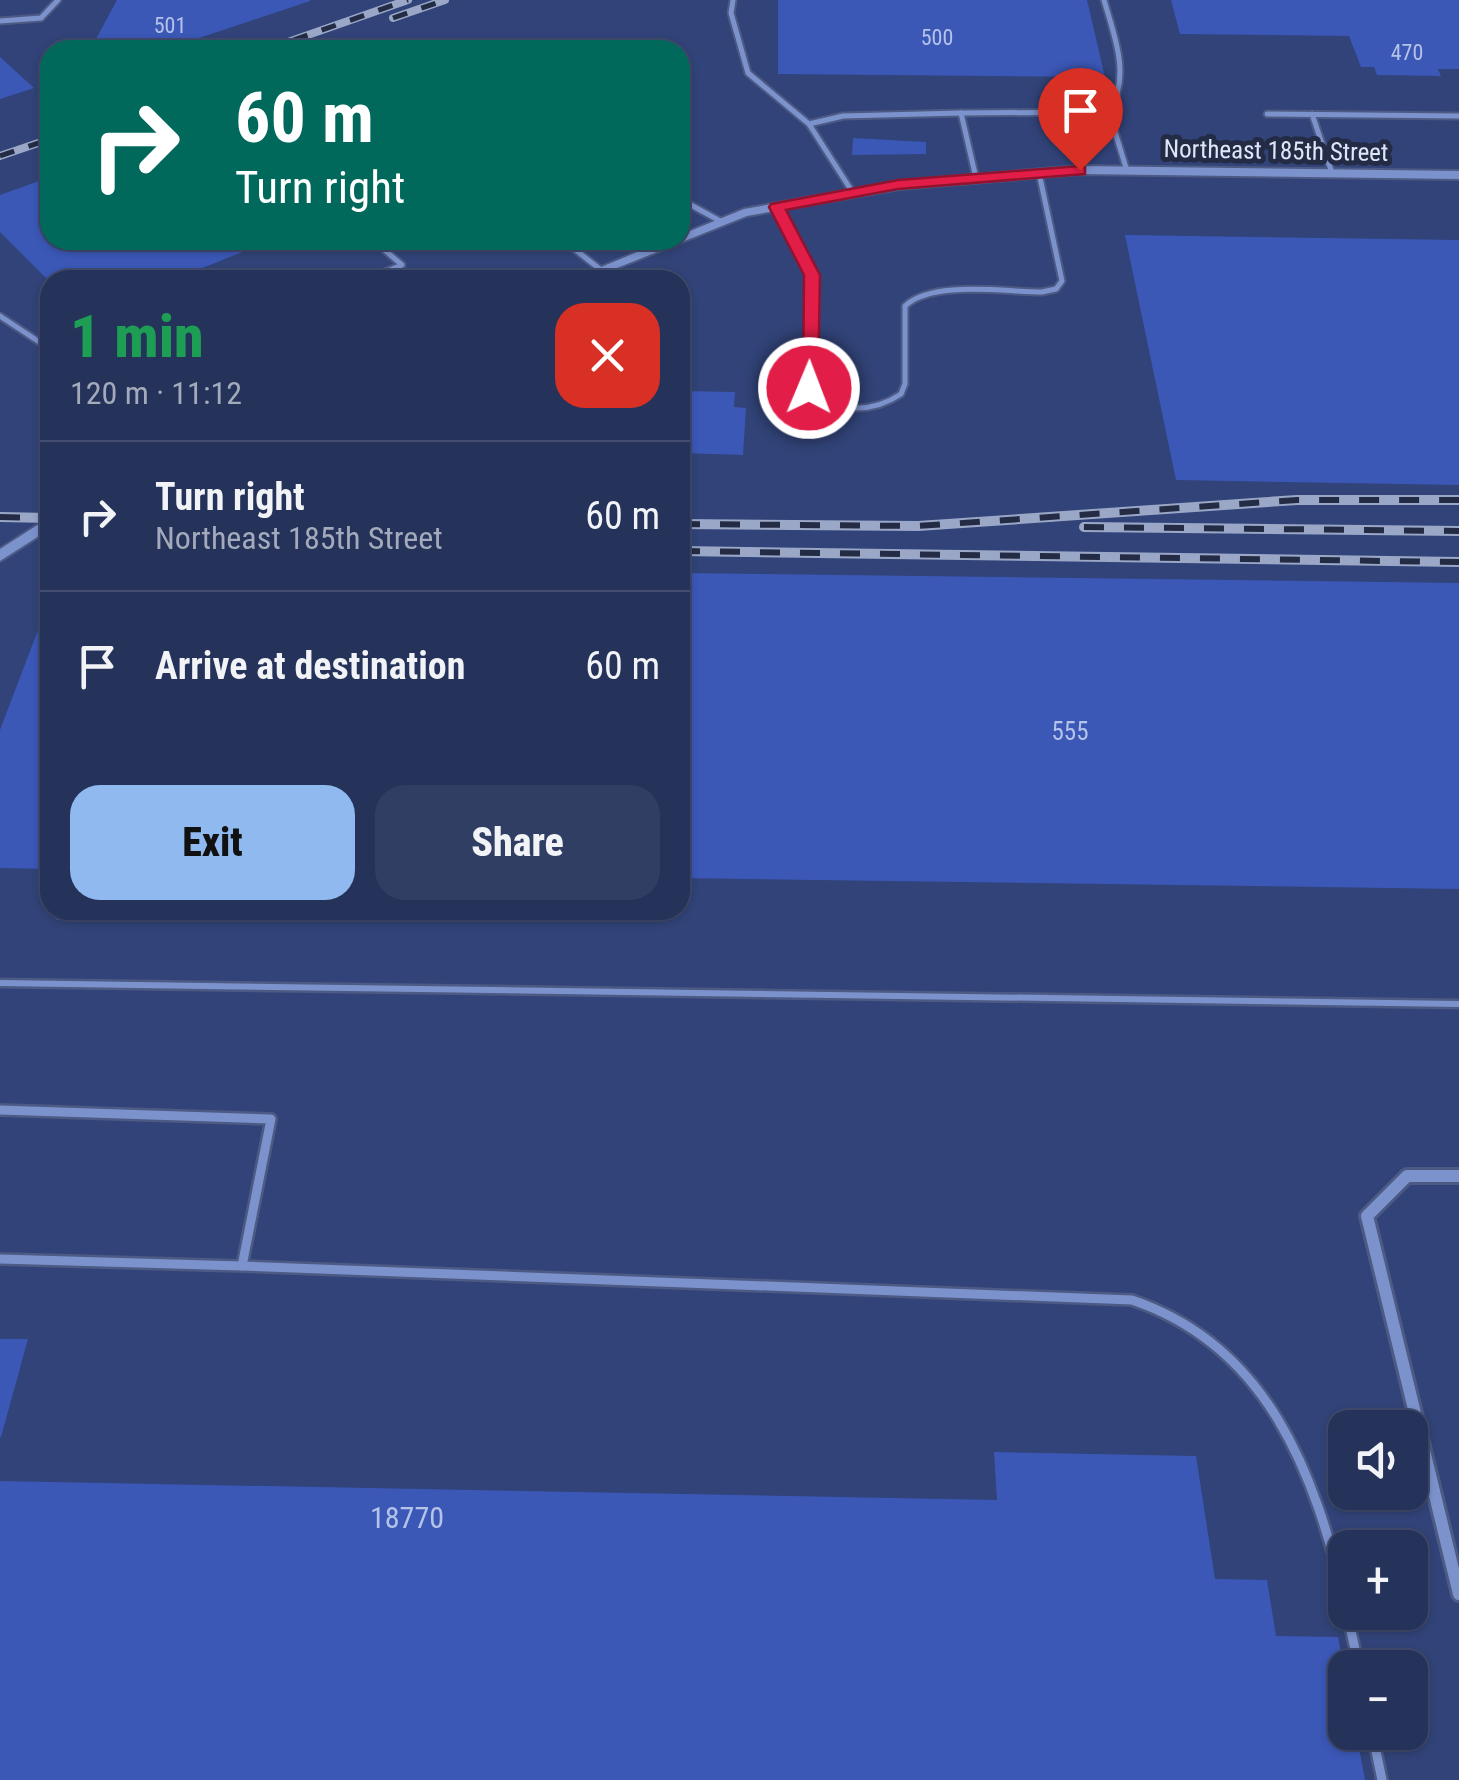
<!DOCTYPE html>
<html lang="en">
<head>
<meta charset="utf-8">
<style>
	:root { --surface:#25325a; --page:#313e63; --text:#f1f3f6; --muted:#a3aabb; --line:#424d70; --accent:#90b9f0 }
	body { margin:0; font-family:"Roboto Condensed",sans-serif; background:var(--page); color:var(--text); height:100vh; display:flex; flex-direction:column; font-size:38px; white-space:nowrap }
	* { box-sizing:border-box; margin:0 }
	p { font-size:32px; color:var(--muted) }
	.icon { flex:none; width:55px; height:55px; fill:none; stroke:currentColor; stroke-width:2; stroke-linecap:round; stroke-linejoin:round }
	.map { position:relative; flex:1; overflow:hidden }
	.side { position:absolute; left:40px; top:270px; width:650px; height:650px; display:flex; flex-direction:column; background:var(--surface); border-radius:30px; box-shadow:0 2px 8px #0004,0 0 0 2px var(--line) }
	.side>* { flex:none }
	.top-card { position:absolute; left:40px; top:40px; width:650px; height:210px; border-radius:30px; box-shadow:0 2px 8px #0004,0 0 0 2px var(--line); background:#00695c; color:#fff; overflow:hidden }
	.fabs { position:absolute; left:1328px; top:1410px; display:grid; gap:20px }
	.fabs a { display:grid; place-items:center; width:100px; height:100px; border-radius:20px; background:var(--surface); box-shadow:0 2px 8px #0004,0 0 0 2px var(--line); font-size:50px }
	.pin { position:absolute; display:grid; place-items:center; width:85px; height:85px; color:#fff; margin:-102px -42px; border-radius:50% 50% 50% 0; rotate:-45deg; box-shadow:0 0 10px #0007 }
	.pin .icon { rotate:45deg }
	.me { position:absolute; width:110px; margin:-55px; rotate:1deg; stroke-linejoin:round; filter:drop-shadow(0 0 8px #0008) }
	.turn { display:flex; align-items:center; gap:35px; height:210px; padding:0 30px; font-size:45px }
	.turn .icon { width:130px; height:130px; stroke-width:2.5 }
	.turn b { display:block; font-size:70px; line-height:85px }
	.round { display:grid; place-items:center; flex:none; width:105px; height:105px; border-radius:30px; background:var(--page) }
	.headline { display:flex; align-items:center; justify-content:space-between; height:170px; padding:0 30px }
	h1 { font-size:60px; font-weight:800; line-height:75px; color:#1e9e55 }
	.primary-button { display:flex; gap:20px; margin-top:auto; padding:20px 30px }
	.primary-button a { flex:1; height:115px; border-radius:30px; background:var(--accent); color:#111; font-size:40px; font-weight:800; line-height:115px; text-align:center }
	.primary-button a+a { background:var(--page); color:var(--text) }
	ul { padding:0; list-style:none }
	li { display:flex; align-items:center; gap:30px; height:150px; padding:0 30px; border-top:2px solid var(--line) }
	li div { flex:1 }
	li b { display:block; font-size:38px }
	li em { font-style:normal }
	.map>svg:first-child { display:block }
</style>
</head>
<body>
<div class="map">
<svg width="1459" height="1780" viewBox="0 0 1459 1780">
	<rect width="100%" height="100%" fill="#314378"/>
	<g fill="#3b58b7">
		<path d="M 117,0 L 310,0 L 310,1 L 163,50 L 90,50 Z"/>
		<path d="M 778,0 L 1087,0 L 1105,77 L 778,74 Z"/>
		<path d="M 1171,0 L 1459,0 L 1459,69 L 1438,69 L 1441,76 L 1377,75 L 1374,67 L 1361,67 L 1349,36 L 1180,34 Z"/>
		<path d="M 0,57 L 34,88 L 0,99 Z"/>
		<path d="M 853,138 L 926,142 L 926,154 L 852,155 Z"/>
		<path d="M 50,177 L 50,240 L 273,240 L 172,280 L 48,280 L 0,232 L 0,195 Z"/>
		<path d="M 1125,235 L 1459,240 L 1459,485 L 1176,480 Z"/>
		<path d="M 680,391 L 735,392 L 734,407 L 746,408 L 743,455 L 680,453 Z"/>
		<path d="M 680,573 L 1459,583 L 1459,889 L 680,878 Z"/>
		<path d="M 50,612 L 50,869 L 0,868 L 0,730 L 43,617 Z"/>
		<path d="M 60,910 L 118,910 L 114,922 L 56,920 Z"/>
		<path d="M 0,1339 L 28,1339 L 1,1437 L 0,1437 Z"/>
		<path d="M 994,1452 L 1196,1456 L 1215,1579 L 1267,1580 L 1276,1636 L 1338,1637 L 1345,1674 L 1345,1732 L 1356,1732 L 1365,1780 L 0,1780 L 0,1481 L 997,1500 Z"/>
	</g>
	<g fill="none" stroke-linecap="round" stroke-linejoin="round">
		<defs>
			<g id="service-far2">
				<path d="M 733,0 L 731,13 L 748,73 L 809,124"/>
				<path d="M 1104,0 C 1115,38 1131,76 1109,112"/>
				<path d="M 0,21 L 41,18 L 58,0"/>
				<path d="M 1267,114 L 1459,116"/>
				<path d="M 1312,114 L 1332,173"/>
				<path d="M 976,178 L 961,113 L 1109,112 L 1127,171"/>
				<path d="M 853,193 L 809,124 L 843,116 L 961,113"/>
				<path d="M 680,199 L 722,222"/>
				<path d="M 777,207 L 812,275 L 809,388 C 835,413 871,414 901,394 L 905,384 L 905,306 C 932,280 1005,292 1042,292 L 1056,289 L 1062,281 L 1039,173"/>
				<path d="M 563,240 L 601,270"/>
				<path d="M 365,280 L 402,265 L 373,240"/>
				<path d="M 0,316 L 50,349"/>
			</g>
			<path id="service-far1" d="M 0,983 L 1459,1004"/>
			<g id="service">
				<path d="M 0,1110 L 271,1119 L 242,1266 L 0,1259"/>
				<path d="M 242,1266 L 1132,1300 C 1268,1346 1314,1472 1345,1601"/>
				<path d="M 1347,1612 L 1359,1668"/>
				<path d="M 1372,1732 L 1382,1780"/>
			</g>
			<path id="minor" d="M 1459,1176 L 1407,1176 L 1367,1216 L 1459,1594"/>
			<g id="tertiary">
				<path d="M 1080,166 L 1459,171 L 1459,179 L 1080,174 L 899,189 L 747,216 L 587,280 L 570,280 L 666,240 L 680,240 L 680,235 L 744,209 L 899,181 Z"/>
				<path d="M 50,517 L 50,529 L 0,561 L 0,549 Z"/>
			</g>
		</defs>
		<use href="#service-far2" stroke="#4c5a84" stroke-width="9"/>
		<use href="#service-far1" stroke="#4c5a84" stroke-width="11"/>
		<use href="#service" stroke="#4c5a84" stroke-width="14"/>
		<use href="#minor" stroke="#4c5a84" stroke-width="18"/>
		<use href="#tertiary" stroke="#4c5a84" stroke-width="4"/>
		<use href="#service-far2" stroke="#7b92cd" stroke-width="5"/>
		<use href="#service-far1" stroke="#7b92cd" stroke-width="6"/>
		<use href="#service" stroke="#7b92cd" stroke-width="9"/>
		<use href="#minor" stroke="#7b92cd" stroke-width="12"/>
		<use href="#tertiary" fill="#7b92cd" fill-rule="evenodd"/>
		<defs>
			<g id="rail-far1">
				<path d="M 393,18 L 445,0"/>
				<path d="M 265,50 L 408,0"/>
				<path d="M 0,156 L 50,139"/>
			</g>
			<g id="rail">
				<path d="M 0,517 L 50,518"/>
				<path d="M 680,524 L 918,526 L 1297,500 L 1459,500"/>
				<path d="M 1084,527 L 1459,531"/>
				<path d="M 680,551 L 1459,562"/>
			</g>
		</defs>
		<use href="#rail-far1" stroke="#9aa7c7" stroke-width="8"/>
		<use href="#rail" stroke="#9aa7c7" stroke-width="10"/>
		<use href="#rail-far1" stroke="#232c44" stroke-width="5" stroke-dasharray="15" stroke-linecap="butt"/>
		<use href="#rail" stroke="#232c44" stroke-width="6" stroke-dasharray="20" stroke-linecap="butt"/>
	</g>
	<path fill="#e11d48" stroke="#92132f" stroke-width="2.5" d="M 1080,166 L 1085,167 L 1085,174 L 898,189 L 786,210 L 820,275 L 818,388 L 809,393 L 803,391 L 804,275 L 769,207 L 771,204 L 898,180 Z"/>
	<g text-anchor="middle" stroke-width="10" stroke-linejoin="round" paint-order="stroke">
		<g font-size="22" fill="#b5c3e9">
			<text x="170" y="33">501</text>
			<text x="937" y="45">500</text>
			<text x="1407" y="60">470</text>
		</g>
		<g font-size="25" fill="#dee7fa" stroke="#232c44">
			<text transform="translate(1276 150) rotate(1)" y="9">Northeast 185th Street</text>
		</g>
		<g font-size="25" fill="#b5c3e9">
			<text x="1070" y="740">555</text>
		</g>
		<g font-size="30" fill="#b5c3e9">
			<text x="407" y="1528">18770</text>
		</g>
	</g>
</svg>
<div class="fabs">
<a><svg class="icon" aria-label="sound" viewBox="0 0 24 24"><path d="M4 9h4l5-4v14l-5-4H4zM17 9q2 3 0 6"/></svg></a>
<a>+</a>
<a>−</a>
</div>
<div class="pin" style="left:1080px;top:170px;background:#d93025"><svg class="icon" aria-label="arrive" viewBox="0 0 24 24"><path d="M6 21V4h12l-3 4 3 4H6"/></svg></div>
<svg class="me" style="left:809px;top:388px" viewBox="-20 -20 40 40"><circle r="17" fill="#e11d48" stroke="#fff" stroke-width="3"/><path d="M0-11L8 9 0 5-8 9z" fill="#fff"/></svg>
<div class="top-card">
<div class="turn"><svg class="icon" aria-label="right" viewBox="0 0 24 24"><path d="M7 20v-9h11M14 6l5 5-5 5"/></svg><div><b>60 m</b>Turn right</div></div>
</div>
<section class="side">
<div class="headline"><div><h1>1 min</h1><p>120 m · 11:12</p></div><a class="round" style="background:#d93025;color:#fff"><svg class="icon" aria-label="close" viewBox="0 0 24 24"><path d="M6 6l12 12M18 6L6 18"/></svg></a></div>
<ul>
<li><svg class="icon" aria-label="right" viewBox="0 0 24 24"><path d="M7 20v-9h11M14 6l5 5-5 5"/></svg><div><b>Turn right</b><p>Northeast 185th Street</p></div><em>60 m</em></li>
<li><svg class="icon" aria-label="arrive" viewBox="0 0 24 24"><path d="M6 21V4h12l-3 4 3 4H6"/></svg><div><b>Arrive at destination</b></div><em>60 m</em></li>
</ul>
<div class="primary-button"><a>Exit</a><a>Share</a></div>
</section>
</div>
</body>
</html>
